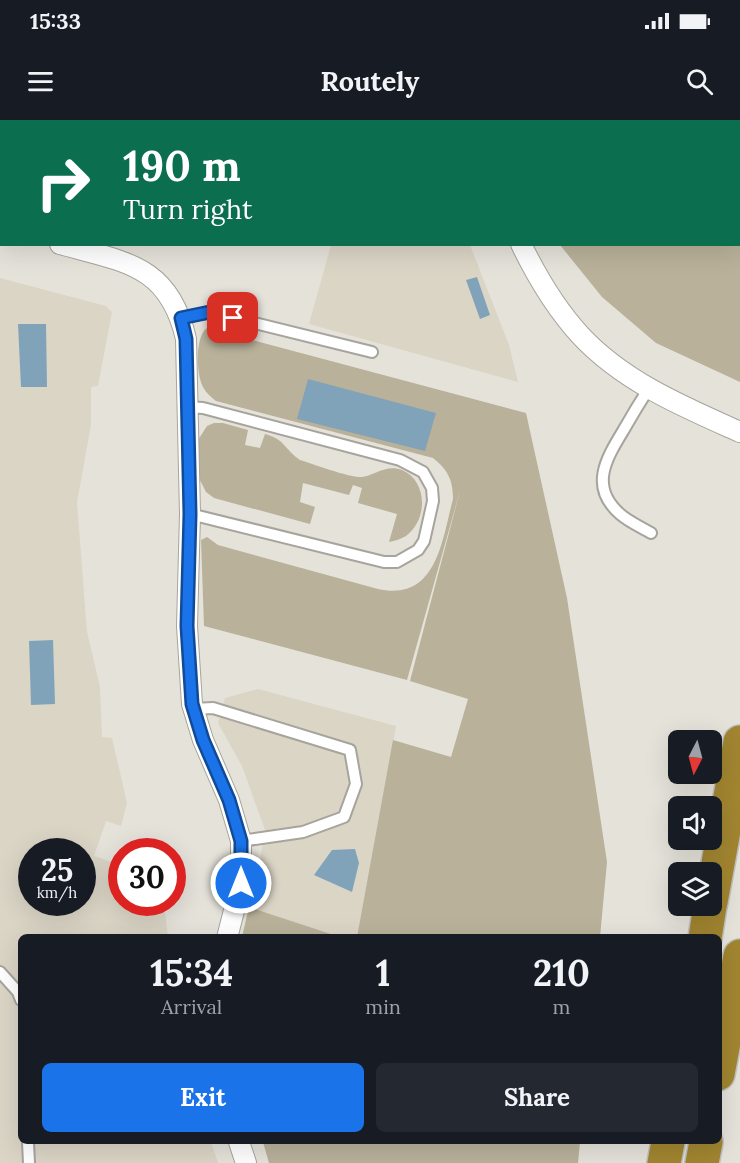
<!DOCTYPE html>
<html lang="en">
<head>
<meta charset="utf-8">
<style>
	:root { --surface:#171b24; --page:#242831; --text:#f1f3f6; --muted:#9ea1a6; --accent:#1a73e8 }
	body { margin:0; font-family:Lora,serif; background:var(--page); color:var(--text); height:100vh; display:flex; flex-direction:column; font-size:22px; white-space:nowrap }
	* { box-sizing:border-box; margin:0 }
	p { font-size:20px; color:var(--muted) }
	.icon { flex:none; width:33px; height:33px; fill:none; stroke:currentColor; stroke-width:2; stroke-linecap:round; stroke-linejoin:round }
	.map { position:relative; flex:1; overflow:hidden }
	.panel { position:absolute; left:18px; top:814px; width:704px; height:210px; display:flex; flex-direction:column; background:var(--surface); border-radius:9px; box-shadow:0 6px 24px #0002 }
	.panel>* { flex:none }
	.banner { position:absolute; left:0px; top:0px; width:741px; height:126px; box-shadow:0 6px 24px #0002; background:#0b6e4f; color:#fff; overflow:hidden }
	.needle { width:39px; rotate:186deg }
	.buttons { position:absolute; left:668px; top:610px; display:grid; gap:12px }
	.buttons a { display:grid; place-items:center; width:54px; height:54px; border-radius:9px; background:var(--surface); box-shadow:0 6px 24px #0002; font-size:30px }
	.speed { position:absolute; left:18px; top:718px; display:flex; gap:12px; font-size:30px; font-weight:700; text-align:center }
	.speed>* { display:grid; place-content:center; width:78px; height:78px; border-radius:50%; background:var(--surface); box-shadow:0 6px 24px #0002; line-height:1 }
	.speed small { font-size:15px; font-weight:400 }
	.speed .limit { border:9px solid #d22; background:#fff; color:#111 }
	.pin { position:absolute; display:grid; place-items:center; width:51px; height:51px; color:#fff; margin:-26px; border-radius:12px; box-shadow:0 3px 9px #0006 }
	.me { position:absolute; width:66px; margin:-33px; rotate:0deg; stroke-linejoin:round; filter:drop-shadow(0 0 4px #0008) }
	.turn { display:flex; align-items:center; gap:21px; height:126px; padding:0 24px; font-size:27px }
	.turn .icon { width:78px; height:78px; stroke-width:2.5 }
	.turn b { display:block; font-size:42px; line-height:51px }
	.eta { display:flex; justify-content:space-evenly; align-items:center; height:102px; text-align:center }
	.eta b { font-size:36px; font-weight:800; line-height:42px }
	.primary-button { display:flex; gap:12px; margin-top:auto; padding:12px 24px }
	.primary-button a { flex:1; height:69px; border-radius:9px; background:var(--accent); color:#fff; font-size:24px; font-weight:800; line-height:69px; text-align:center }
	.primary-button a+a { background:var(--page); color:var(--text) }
	.status { display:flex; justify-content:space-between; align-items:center; height:42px; padding:0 30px; background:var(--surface); direction:ltr }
	.status svg { height:16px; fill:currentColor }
	header { display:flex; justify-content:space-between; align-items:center; height:78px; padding:0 24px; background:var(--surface); font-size:27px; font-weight:800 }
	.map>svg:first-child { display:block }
</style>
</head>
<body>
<div class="status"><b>15:33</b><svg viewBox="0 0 49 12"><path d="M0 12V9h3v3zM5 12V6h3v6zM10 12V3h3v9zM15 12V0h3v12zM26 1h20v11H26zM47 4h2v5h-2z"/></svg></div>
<header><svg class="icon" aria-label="menu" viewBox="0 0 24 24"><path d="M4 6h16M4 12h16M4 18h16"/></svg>Routely<svg class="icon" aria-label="search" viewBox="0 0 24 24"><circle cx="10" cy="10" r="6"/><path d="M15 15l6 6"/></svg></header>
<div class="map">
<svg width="740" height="1043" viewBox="0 0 740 1043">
	<rect width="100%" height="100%" fill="#e5e2da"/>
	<g fill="#dbd5c6" fill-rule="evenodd">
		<path d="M 331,125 L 470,125 L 509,225 L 518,262 L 309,204 Z"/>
		<path d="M 0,158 L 106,186 L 112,192 L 98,266 L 91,267 L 91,305 L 77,382 L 87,512 L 100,567 L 102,617 L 112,618 L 127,683 L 121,706 L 106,701 L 94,736 L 121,745 L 122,783 L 164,783 L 168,817 L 21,818 L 21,1022 L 211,1022 L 218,1043 L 0,1043 ZM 32,732 L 82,732 L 82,783 L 32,783 Z"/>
		<path d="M 258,569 L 396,606 L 357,817 L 340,817 L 249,787 L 260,741 L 265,710 L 242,646 L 218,603 L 225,578 Z"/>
	</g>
	<g fill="#b9b19a">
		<path d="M 492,0 L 740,0 L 740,262 L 656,223 L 602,177 L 560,125 L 740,124 L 740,2 Z"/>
		<path d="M 207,208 L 526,293 L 567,478 L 607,742 L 600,817 L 357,817 L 393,620 L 451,637 L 468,579 L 410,561 L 461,367 L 407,560 L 204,506 L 201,420 L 207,417 L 218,425 L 378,469 C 437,482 442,420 453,379 C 453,360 448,350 433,338 L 216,281 C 211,277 206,273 203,267 C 196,254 195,216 207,208 Z"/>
		<path d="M 214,303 L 223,303 L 248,310 L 245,325 L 260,328 L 265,314 C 285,319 285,330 300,340 C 313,344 350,358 362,357 C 376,355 386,344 402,350 C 428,361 428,400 406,416 C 401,419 395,421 389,422 L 397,394 L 358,383 L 362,368 L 353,365 L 349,375 L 303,363 L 300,382 L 315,387 L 310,404 L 214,378 L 206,372 L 199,358 L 198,320 L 207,306 Z"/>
		<path d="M 249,787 L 340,817 L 242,817 Z"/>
		<path d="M 263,1022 L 580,1022 L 578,1043 L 269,1043 Z"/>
	</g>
	<g fill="#81a3ba">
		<path d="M 477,157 L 490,195 L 480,199 L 466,160 Z"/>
		<path d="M 18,204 L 46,204 L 47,267 L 21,267 Z"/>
		<path d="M 308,259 L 436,293 L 425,331 L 297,299 Z"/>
		<path d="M 53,520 L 55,584 L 31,585 L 29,521 Z"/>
		<path d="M 355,729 L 359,743 L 352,772 L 314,755 L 332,730 Z"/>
	</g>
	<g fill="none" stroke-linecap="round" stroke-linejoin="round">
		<defs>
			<g id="service">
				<path d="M 397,0 L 398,2"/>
				<path d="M 206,2 L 206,0"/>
				<path d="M 181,198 L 210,192 L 372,232"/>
				<path d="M 649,268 C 640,282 631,297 623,311 C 606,339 589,367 620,394 C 629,402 641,407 651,413"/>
				<path d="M 187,287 L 203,288 L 400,340 L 423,352 L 432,368 L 433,381 L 424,421 L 418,430 L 397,442 L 384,442 L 190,394"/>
				<path d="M 193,589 L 213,588 L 350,630 L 356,664 L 344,697 L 303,712 L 241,721"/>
				<path d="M 0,852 L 18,872 L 21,880"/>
				<path d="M 28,1022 L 29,1043"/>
			</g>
			<g id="minor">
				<path d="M 469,0 L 470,2"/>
				<path d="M 0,109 L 2,109"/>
				<path d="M 60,124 C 124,142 169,144 186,219 L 190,394 L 187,506 L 192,584 L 203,620 L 229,680 L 241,721 L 241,763 L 227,818"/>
				<path d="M 521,124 C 537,157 556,189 581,216 C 624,262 684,287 740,312"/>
				<path d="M 239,1022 L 246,1043"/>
			</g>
			<g id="motorway">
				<path d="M 711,782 L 740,622"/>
				<path d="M 705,818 L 710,786"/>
				<path d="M 718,954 L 740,836"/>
				<path d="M 664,1043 L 668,1022"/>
				<path d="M 702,1043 L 706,1022"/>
			</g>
		</defs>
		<use href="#service" stroke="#a6a49c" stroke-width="14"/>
		<use href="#minor" stroke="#a6a49c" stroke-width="22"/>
		<use href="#motorway" stroke="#bfbfbe" stroke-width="36"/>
		<use href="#service" stroke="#fff" stroke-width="10"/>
		<use href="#minor" stroke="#fff" stroke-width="20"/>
		<use href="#motorway" stroke="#a18530" stroke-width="33"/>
	</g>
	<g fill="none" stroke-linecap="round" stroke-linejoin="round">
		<defs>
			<path id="route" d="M 233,198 L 210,192 L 181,198 L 186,219 L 190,394 L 187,506 L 192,584 L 203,620 L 229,680 L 241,721 L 241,763"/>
		</defs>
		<use href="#route" stroke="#114b97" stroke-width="15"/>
		<use href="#route" stroke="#1a73e8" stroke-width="10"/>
	</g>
</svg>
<div class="buttons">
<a><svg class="needle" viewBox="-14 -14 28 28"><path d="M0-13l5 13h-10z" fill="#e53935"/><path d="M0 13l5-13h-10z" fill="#9ea1a6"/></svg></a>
<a><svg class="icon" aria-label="sound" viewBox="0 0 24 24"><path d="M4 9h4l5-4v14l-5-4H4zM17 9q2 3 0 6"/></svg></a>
<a><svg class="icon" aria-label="layers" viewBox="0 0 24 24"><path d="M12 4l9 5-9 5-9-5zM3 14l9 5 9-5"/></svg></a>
</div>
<div class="speed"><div>25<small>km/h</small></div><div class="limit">30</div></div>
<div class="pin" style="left:233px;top:198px;background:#d93025"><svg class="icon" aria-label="arrive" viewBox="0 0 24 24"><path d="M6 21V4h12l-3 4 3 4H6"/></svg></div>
<svg class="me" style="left:241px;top:763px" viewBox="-20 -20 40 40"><circle r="17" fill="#1a73e8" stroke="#fff" stroke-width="3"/><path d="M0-11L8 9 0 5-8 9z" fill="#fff"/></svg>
<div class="banner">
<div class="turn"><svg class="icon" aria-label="right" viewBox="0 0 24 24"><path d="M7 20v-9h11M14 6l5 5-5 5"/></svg><div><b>190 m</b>Turn right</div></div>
</div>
<section class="panel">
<div class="eta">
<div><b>15:34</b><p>Arrival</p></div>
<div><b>1</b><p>min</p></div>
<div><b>210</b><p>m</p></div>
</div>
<div class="primary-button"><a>Exit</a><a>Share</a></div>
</section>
</div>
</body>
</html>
